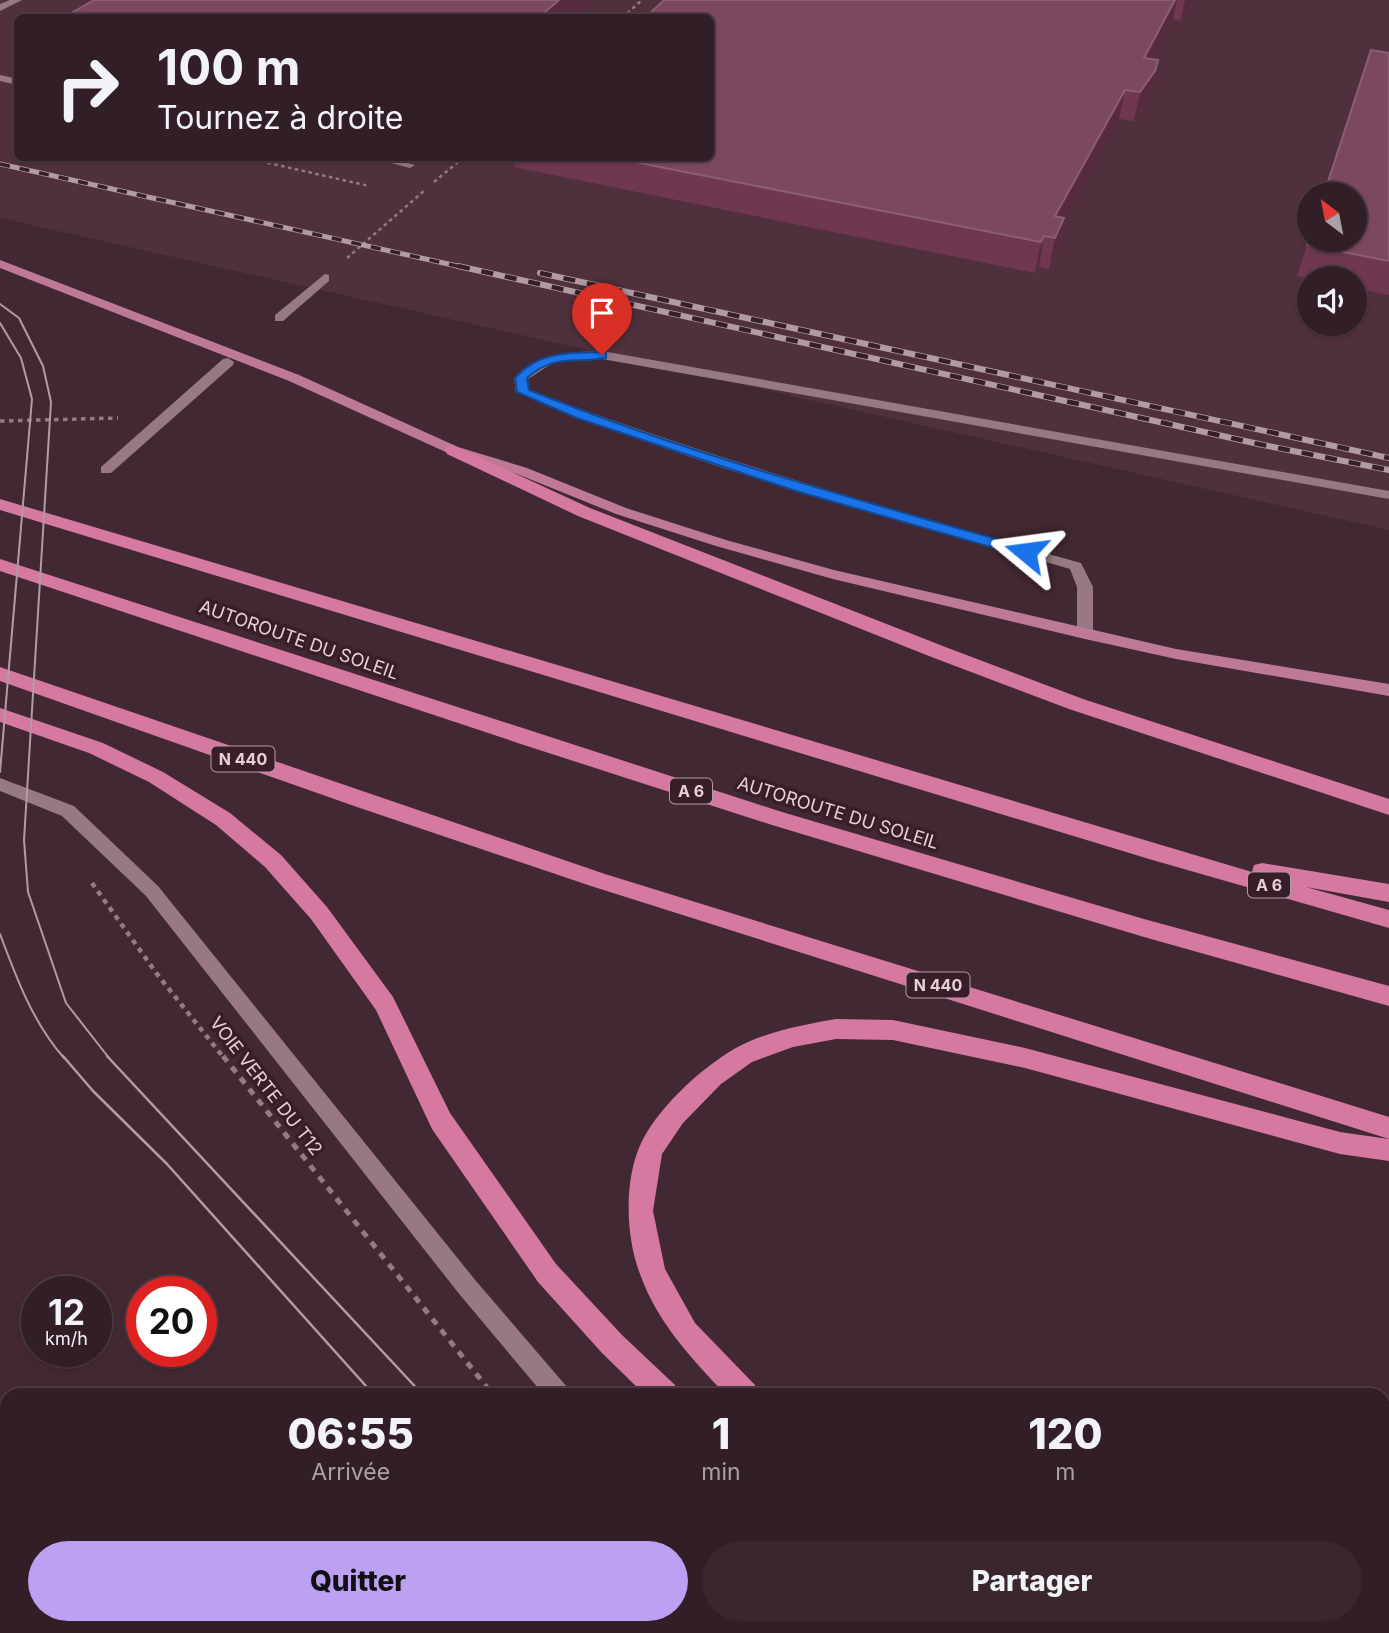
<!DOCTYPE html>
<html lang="fr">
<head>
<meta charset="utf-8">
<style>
	:root { --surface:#321e26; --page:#3a272e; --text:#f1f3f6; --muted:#a8a2a7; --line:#4d3c43; --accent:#bca0f2 }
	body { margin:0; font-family:Inter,sans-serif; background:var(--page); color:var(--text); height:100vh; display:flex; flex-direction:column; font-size:26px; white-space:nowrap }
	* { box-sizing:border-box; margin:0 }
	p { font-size:23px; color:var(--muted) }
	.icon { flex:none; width:38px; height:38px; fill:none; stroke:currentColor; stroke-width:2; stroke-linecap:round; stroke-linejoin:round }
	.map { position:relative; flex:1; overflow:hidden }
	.side { position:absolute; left:0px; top:1388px; width:1390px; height:247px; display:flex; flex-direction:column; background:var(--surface); border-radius:21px 21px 0 0; box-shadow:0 2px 5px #0004,0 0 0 2px var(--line) }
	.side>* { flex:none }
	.top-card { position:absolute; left:14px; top:14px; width:700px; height:147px; border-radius:10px; box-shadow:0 2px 5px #0004,0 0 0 2px var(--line); background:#321e26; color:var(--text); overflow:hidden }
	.needle { width:46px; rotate:328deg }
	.buttons { position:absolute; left:1297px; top:182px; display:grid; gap:14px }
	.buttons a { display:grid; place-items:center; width:70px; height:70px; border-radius:50%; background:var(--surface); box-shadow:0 2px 5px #0004,0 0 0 2px var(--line); font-size:35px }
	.speed { position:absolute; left:21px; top:1276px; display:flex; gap:14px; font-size:35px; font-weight:700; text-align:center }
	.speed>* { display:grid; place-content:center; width:91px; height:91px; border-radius:50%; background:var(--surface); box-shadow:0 2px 5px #0004,0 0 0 2px var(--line); line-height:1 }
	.speed small { font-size:18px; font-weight:400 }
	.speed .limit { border:10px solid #d22; background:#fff; color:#111 }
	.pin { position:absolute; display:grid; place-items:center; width:60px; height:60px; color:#fff; margin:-72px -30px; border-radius:50% 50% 50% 0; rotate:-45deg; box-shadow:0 0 7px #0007 }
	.pin .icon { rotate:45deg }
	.me { position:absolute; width:77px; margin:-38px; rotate:286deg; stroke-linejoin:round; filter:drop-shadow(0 0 5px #0008) }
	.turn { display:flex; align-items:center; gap:24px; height:147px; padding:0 28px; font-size:32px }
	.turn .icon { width:91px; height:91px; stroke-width:2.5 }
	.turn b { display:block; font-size:49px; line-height:60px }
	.eta { display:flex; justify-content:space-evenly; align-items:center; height:119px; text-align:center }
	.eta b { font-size:42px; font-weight:800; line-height:49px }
	.cta { display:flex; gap:14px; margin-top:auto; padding:14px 28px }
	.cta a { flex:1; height:80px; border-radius:42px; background:var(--accent); color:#111; font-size:28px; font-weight:800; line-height:80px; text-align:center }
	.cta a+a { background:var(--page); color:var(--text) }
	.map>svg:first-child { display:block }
</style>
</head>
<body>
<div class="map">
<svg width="1389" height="1633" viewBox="0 0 1389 1633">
	<rect width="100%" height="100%" fill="#422833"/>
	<path fill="#51303d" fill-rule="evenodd" d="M 0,0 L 1389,0 L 1389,530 L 0,218 ZM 18,18 L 710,18 L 710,158 L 18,158 ZM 1309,194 L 1354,194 L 1354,240 L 1309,240 ZM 1309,278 L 1354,278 L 1354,324 L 1309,324 Z"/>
	<path fill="#744b5b" d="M 0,1538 L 7,1564 L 7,1628 L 24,1628 L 25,1633 L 0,1633 Z"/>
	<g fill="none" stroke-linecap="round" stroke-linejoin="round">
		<g stroke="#927c84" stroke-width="2.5" stroke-dasharray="3.5 3.5" stroke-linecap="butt">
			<path d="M 622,18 L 642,0"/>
			<path d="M 247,158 L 369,186"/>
			<path d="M 434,182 L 463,158"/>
			<path d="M 347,258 L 425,190"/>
		</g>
		<path stroke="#927c84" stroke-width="3.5" stroke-dasharray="4.5 4.5" stroke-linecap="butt" d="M 0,421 L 118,418"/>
		<path stroke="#927c84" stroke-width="4.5" stroke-dasharray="5 5" stroke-linecap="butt" d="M 92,883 L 157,974 L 224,1058"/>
		<g stroke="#927c84" stroke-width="5" stroke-dasharray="7 7" stroke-linecap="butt">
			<path d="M 223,1056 L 493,1395"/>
			<path d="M 719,1628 L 724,1633"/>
		</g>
		<g fill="#987884" fill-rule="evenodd">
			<path d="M 10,0 L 22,0 L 0,11 L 0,4 Z"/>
			<path d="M 0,75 L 18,79 L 18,85 L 0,81 Z"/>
			<path d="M 372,158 L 390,158 L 415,165 L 410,168 Z"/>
			<path d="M 325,274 L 329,275 L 329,281 L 283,321 L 275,321 L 275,315 Z"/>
			<path d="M 602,351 L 1389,491 L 1389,499 L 602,359 L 554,362 L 528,379 L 529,390 C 710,458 895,511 1081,563 L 1093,587 L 1093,634 L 1085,639 L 1077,634 L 1077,587 L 1070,569 L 723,468 L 586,421 L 516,392 L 514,378 C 537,352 570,352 602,351 Z"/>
			<path d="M 228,358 L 234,362 L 233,365 L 111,473 L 101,473 L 101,467 L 223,359 Z"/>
			<path d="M 0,1483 L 7,1486 L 7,1535 L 0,1532 Z"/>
			<path d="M 20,1628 L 46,1628 L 48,1633 L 22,1633 Z"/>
		</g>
		<g fill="#987884" fill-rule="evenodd">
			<path d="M 0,778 L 74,806 L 158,886 L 476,1281 L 567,1387 L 571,1395 L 544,1395 L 460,1295 L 146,896 L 62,816 L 0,791 Z"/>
			<path d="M 786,1628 L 816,1628 L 818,1633 L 788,1633 Z"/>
		</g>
		<path fill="#bd7995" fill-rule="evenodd" d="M 0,260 L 299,375 L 458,447 L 527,468 L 626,508 L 726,540 L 834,570 L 1176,649 L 1389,684 L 1389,696 L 1176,659 L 1085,639 L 833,579 L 716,546 L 616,514 L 517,474 L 448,453 L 289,381 L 0,268 Z"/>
		<g fill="#d579a0" fill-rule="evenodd">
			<path d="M 453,445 L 590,508 L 948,648 L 1083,699 L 1389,799 L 1389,815 L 1069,709 L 934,658 L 578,516 L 447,454 L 445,450 L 447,446 Z"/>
			<path d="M 0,499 L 1252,872 L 1254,865 L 1262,863 L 1389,884 L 1389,902 L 1306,887 L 1389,910 L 1389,928 L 1149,859 L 0,510 Z"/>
			<path d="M 0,559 L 782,812 L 1144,919 L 1389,986 L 1389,1006 L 1144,937 L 772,825 L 530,747 L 0,571 Z"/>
			<path d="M 0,667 L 605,874 L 1389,1117 L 1389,1139 L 591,886 L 357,807 L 0,681 Z"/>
			<path d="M 0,708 L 103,743 L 163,772 L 230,813 L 281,855 L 327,907 L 393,997 L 450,1113 L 556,1264 L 622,1335 L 675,1385 L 679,1395 L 645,1395 L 602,1353 L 538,1282 L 432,1129 L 376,1010 L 311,919 L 265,867 L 216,825 L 149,782 L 89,753 L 0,722 Z"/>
			<path d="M 836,1019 L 893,1020 L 1025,1048 L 1340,1132 L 1389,1139 L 1389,1161 L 1340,1154 L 1025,1068 L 893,1040 L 836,1039 L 793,1047 L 752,1062 L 721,1084 L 683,1123 L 662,1154 L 653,1211 L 665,1269 L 695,1323 L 755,1385 L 759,1395 L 726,1395 C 691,1358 657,1322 640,1274 C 626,1238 624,1184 639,1148 C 654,1111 700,1069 734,1049 C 764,1032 802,1025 836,1019 Z"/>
			<path d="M 980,1628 L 1017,1628 L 1019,1633 L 982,1633 Z"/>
			<path d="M 1087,1628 L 1124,1628 L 1126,1633 L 1089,1633 Z"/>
		</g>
		<g stroke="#b19ca4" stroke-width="2">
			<path d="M 0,304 L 19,318 L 43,366 L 51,402 L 24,840 L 28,892 L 66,1003 L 109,1058"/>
			<path d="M 0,323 L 21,358 L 32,399 L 0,772"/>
			<path d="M 0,934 C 16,977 33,1023 64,1058"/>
		</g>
		<g stroke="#b19ca4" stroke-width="2.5">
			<path d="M 63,1056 L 93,1091 L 167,1164 L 374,1395"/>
			<path d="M 107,1056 L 423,1395"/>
			<path d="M 584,1628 L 589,1633"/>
			<path d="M 632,1628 L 637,1633"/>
		</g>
		<defs>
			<path id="rail-far1" d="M 0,164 L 466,268"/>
			<g id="rail">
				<path d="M 458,266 L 1263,445 L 1389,470"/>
				<path d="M 540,273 L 1389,458"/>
			</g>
		</defs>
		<use href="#rail-far1" stroke="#b19ca4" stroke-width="5"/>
		<use href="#rail" stroke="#b19ca4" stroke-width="6"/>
		<use href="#rail-far1" stroke="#381e29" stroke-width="3.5" stroke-dasharray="10" stroke-linecap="butt"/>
		<use href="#rail" stroke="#381e29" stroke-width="4.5" stroke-dasharray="12" stroke-linecap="butt"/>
	</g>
	<g fill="#6f3850">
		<path d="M 664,0 L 1191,0 L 1189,8 L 1180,21 L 1173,19 L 1152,59 L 1158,60 L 1149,99 L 1134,121 L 1119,119 L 1063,223 L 1058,249 L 1049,269 L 1039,267 L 1035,273 L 514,167 L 513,158 L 710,158 Z"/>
		<path d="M 1389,53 L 1389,295 L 1354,288 L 1354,278 L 1309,279 L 1297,276 L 1309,239 Z"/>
	</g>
	<g fill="#582a3e">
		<path d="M 559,0 L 594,0 L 573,18 L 538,18 Z"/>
		<path d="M 1175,0 L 1177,0 L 1173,19 L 1138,86 L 1144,58 Z"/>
		<path d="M 1185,0 L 1191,0 L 1189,8 L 1180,21 Z"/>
		<path d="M 1158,60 L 1149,99 L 1134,121 L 1140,92 Z"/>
		<path d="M 1125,90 L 1119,119 L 1063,223 L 1058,249 L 1049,269 L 1055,238 L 1055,216 Z"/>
		<path d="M 1044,236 L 1039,267 L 1035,273 L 1041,242 Z"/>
	</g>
	<g fill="#7b485f" stroke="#8c5e72" stroke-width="2">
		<path d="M 94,0 L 559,0 L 538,18 L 63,18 Z"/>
		<path d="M 664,0 L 1175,0 L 1144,58 L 1158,60 L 1155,71 L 1140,92 L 1125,90 L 1055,216 L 1064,218 L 1055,238 L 1044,236 L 1041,242 L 614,158 L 710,158 L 710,18 L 645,18 Z"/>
		<path d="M 1371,50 L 1389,53 L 1389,261 L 1307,245 L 1309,239 L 1309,240 L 1354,240 L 1354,194 L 1324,194 Z"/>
	</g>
	<path fill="#1a73e8" stroke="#114b97" stroke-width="2" d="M 602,352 L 606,353 L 606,358 C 574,364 555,353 527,378 L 529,390 C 692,455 862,501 1031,549 L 1033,552 L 1026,557 L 796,491 L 577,418 L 517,392 L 515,378 C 538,351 569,353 602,352 Z"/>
	<g text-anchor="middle" stroke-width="7" stroke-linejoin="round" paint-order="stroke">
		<g fill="#381e29" stroke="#b09ca4" stroke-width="2">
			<rect x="211.5" y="746.5" width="63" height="25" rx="5"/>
			<rect x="670" y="778.5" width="42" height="25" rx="5"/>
			<rect x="1248" y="872.5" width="42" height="25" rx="5"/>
			<rect x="906.5" y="972.5" width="63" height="25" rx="5"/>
		</g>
		<g font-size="16" font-weight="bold" fill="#e4d2d8">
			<text x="243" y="765">N 440</text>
			<text x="691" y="797">A 6</text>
			<text x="1269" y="891">A 6</text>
			<text x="938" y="991">N 440</text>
		</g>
		<g font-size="18" fill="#e4d2d8" stroke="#381e29">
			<text transform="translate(299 640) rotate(19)" y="6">AUTOROUTE DU SOLEIL</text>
			<text transform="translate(838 813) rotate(17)" y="6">AUTOROUTE DU SOLEIL</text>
			<text transform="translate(266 1086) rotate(52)" y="6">VOIE VERTE DU T12</text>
		</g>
	</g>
</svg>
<div class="buttons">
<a><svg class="needle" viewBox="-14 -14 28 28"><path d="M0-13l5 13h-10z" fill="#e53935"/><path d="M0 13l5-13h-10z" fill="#a8a2a7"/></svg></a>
<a><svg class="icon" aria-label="sound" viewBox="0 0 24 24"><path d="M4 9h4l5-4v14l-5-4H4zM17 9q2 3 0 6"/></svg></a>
</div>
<div class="speed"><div>12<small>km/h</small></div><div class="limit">20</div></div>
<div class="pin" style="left:602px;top:355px;background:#d93025"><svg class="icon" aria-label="arrive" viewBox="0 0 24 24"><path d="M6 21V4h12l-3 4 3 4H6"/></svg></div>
<svg class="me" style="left:1026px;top:552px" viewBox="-20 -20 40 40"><path d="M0-17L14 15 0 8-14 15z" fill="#1a73e8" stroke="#fff" stroke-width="4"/></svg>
<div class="top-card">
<div class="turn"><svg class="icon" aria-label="right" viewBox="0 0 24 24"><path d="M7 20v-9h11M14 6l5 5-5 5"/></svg><div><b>100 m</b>Tournez à droite</div></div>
</div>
<section class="side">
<div class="eta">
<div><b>06:55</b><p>Arrivée</p></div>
<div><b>1</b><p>min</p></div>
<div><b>120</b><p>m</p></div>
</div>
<div class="cta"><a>Quitter</a><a>Partager</a></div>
</section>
</div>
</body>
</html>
